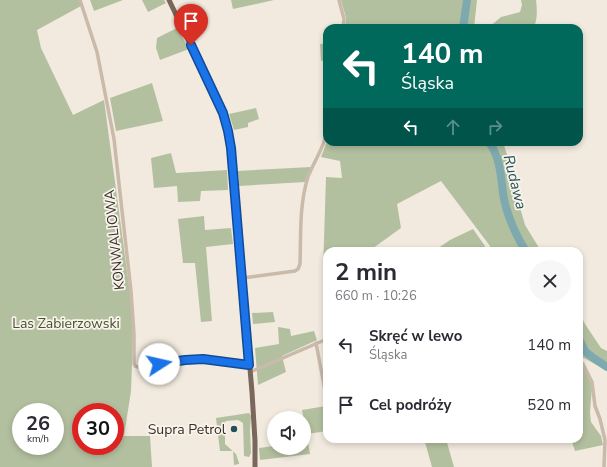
<!DOCTYPE html>
<html lang="pl">
<head>
<meta charset="utf-8">
<style>
	:root { --surface:#fff; --page:#f7f7f7; --text:#2b2b33; --muted:#7c7c81 }
	body { margin:0; font-family:"Nunito Sans",sans-serif; background:var(--page); color:var(--text); height:100vh; display:flex; flex-direction:column; font-size:15px; white-space:nowrap }
	* { box-sizing:border-box; margin:0 }
	p { font-size:13px; color:var(--muted) }
	.icon { flex:none; width:22px; height:22px; fill:none; stroke:currentColor; stroke-width:2; stroke-linecap:round; stroke-linejoin:round }
	.map { position:relative; flex:1; overflow:hidden }
	.sheet { position:absolute; left:323px; top:247px; width:260px; height:196px; display:flex; flex-direction:column; background:var(--surface); border-radius:12px; box-shadow:0 2px 6px #0003 }
	.sheet>* { flex:none }
	.top-card { position:absolute; left:323px; top:24px; width:260px; height:122px; border-radius:12px; box-shadow:0 2px 6px #0003; background:#00695c; color:#fff; overflow:hidden }
	.fabs { position:absolute; left:267px; top:411px; display:grid; gap:8px }
	.fabs a { display:grid; place-items:center; width:44px; height:44px; border-radius:50%; background:var(--surface); box-shadow:0 2px 6px #0003; font-size:20px }
	.speed { position:absolute; left:12px; top:403px; display:flex; gap:8px; font-size:20px; font-weight:700; text-align:center }
	.speed>* { display:grid; place-content:center; width:52px; height:52px; border-radius:50%; background:var(--surface); box-shadow:0 2px 6px #0003; line-height:1 }
	.speed small { font-size:10px; font-weight:400 }
	.speed .limit { border:6px solid #d22; background:#fff; color:#111 }
	.pin { position:absolute; display:grid; place-items:center; width:34px; height:34px; color:#fff; margin:-41px -17px; border-radius:50% 50% 50% 0; rotate:-45deg; box-shadow:0 0 4px #0007 }
	.pin .icon { rotate:45deg }
	.me { position:absolute; width:44px; margin:-22px; rotate:80deg; stroke-linejoin:round; filter:drop-shadow(0 0 3px #0008) }
	.turn { display:flex; align-items:center; gap:14px; height:84px; padding:0 12px; font-size:18px }
	.turn .icon { width:52px; height:52px; stroke-width:2.5 }
	.turn b { display:block; font-size:28px; line-height:34px }
	.lanes { display:flex; align-items:center; height:38px; padding:0 12px; background:#0003; justify-content:center; gap:20px; direction:ltr }
	.lanes .off { opacity:.35 }
	.round { display:grid; place-items:center; flex:none; width:42px; height:42px; border-radius:21px; background:var(--page) }
	.head { display:flex; align-items:center; justify-content:space-between; height:68px; padding:0 12px }
	h1 { font-size:24px; font-weight:700; line-height:30px }
	ul { padding:0; list-style:none }
	li { display:flex; align-items:center; gap:12px; height:60px; padding:0 12px }
	li div { flex:1 }
	li b { display:block; font-size:15px }
	li em { font-style:normal }
	.map>svg:first-child { display:block }
</style>
</head>
<body>
<div class="map">
<svg width="607" height="467" viewBox="0 0 607 467">
	<rect width="100%" height="100%" fill="#f2eade"/>
	<g fill="#b3c09f" fill-rule="evenodd">
		<path d="M 0,0 L 79,0 L 81,6 L 37,30 L 41,48 L 73,115 L 104,100 L 131,301 L 133,336 L 131,391 L 124,436 L 150,436 L 152,467 L 0,467 ZM 21,412 L 55,412 L 55,446 L 21,446 ZM 81,412 L 115,412 L 115,446 L 81,446 Z"/>
		<path d="M 90,0 L 123,0 L 94,11 Z"/>
		<path d="M 142,0 L 164,0 L 166,3 L 148,12 Z"/>
		<path d="M 231,0 L 274,0 L 233,9 Z"/>
		<path d="M 341,0 L 477,0 L 474,28 L 345,28 L 346,18 Z"/>
		<path d="M 521,0 L 536,0 C 537,8 538,21 533,28 L 488,28 L 501,17 L 520,12 L 522,5 Z"/>
		<path d="M 177,28 L 189,49 L 160,60 L 156,48 L 157,38 Z"/>
		<path d="M 327,43 L 327,60 L 321,61 L 320,44 Z"/>
		<path d="M 152,83 L 163,121 L 116,131 L 110,98 Z"/>
		<path d="M 256,108 L 259,119 L 248,123 L 248,127 L 234,130 L 229,114 Z"/>
		<path d="M 327,141 L 327,142 L 503,142 L 508,158 L 513,183 L 525,225 L 541,251 L 489,251 L 490,246 L 441,181 L 397,204 L 401,228 L 369,251 L 327,251 L 327,270 L 323,271 L 326,177 L 342,178 L 340,161 L 321,157 Z"/>
		<path d="M 171,153 L 176,173 L 227,170 L 228,190 L 201,191 L 200,201 L 178,202 L 177,186 L 154,188 L 151,158 Z"/>
		<path d="M 311,167 L 305,182 L 239,186 L 238,171 Z"/>
		<path d="M 204,216 L 205,230 L 231,228 L 233,244 L 206,247 L 212,321 L 201,322 L 195,263 L 183,263 L 178,219 Z"/>
		<path d="M 473,229 L 485,246 L 484,251 L 434,251 L 450,240 Z"/>
		<path d="M 273,312 L 275,322 L 253,324 L 252,313 Z"/>
		<path d="M 579,312 L 585,324 L 601,348 L 607,351 L 607,371 L 584,358 L 579,359 Z"/>
		<path d="M 278,327 L 290,329 L 291,336 L 314,331 L 317,340 L 282,356 L 286,372 L 258,385 L 255,348 L 279,344 Z"/>
		<path d="M 579,362 L 589,374 L 592,386 L 590,413 L 591,422 L 601,436 L 603,445 L 575,451 L 571,439 L 579,439 Z"/>
		<path d="M 326,406 L 327,412 L 327,431 L 307,434 L 302,410 Z"/>
		<path d="M 249,413 L 251,416 L 250,430 L 251,453 L 249,457 L 244,456 L 243,423 L 238,420 L 226,421 L 225,422 L 225,444 L 236,454 L 239,463 L 239,464 L 234,465 L 233,451 L 220,451 L 216,418 Z"/>
		<path d="M 424,439 L 446,439 L 454,467 L 432,467 Z"/>
		<path d="M 308,442 L 310,454 L 260,460 L 259,448 L 274,446 L 274,448 L 304,448 L 304,443 Z"/>
	</g>
	<g fill="none" stroke-linecap="round" stroke-linejoin="round">
		<g stroke="#7ea9ae" stroke-width="8">
			<path d="M 463,28 L 467,0"/>
			<path d="M 489,142 C 491,146 494,149 495,153 C 502,167 501,184 504,199 C 507,215 517,238 526,251"/>
			<path d="M 579,339 L 585,351 L 592,357 L 607,367"/>
		</g>
		<g stroke="#c9baaa" stroke-width="3.5">
			<path d="M 80,0 L 97,52 L 114,139 L 131,291 L 134,334 L 134,363 L 135,366 L 138,367 L 185,360 L 203,359 L 249,365"/>
			<path d="M 339,0 L 344,19 L 343,28"/>
			<path d="M 242,278 L 295,271 L 298,269 L 300,264 C 301,236 299,205 308,177 C 314,161 324,148 327,131"/>
			<path d="M 316,343 L 327,401"/>
			<path d="M 579,361 L 583,364 L 592,382 L 595,406 L 600,419 L 605,440 L 604,467"/>
			<path d="M 250,372 L 327,339"/>
		</g>
		<path stroke="#79675b" stroke-width="5" d="M 169,0 L 220,107 C 226,120 229,134 231,148 L 252,392 L 255,441 L 255,467"/>
	</g>
	<g fill="none" stroke-linecap="round" stroke-linejoin="round">
		<defs>
			<path id="route" d="M 159,364 L 185,360 L 203,359 L 249,365 L 231,148 L 228,131 L 223,113 L 191,45"/>
		</defs>
		<use href="#route" stroke="#114b97" stroke-width="10"/>
		<use href="#route" stroke="#1a73e8" stroke-width="7"/>
	</g>
	<circle fill="#215157" stroke="#f9f3eb" stroke-width="1.5" cx="234" cy="429" r="4"/>
	<g text-anchor="middle" stroke-width="3.5" stroke-linejoin="round" paint-order="stroke">
		<g font-size="14" fill="#372f2a" stroke="#f9f3eb">
			<text transform="translate(114 240) rotate(-96)" y="5">KONWALIOWA</text>
		</g>
		<g font-size="14" fill="#44552e" stroke="#f9f3eb">
			<text x="66" y="328">Las Zabierzowski</text>
		</g>
		<g font-size="14" fill="#372f2a" stroke="#f9f3eb" text-anchor="end">
			<text x="226" y="434">Supra Petrol</text>
		</g>
		<g font-size="15" font-style="italic" fill="#215157" stroke="#f9f3eb">
			<text transform="translate(515 182) rotate(76)" y="5">Rudawa</text>
		</g>
	</g>
</svg>
<div class="fabs">
<a><svg class="icon" aria-label="sound" viewBox="0 0 24 24"><path d="M4 9h4l5-4v14l-5-4H4zM17 9q2 3 0 6"/></svg></a>
</div>
<div class="speed"><div>26<small>km/h</small></div><div class="limit">30</div></div>
<div class="pin" style="left:191px;top:45px;background:#d93025"><svg class="icon" aria-label="arrive" viewBox="0 0 24 24"><path d="M6 21V4h12l-3 4 3 4H6"/></svg></div>
<svg class="me" style="left:159px;top:364px" viewBox="-20 -20 40 40"><circle r="19" fill="#fff"/><path d="M0-13L10 11 0 6-10 11z" fill="#1a73e8"/></svg>
<div class="top-card">
<div class="turn"><svg class="icon" aria-label="left" viewBox="0 0 24 24"><path d="M17 20v-9H6M10 6l-5 5 5 5"/></svg><div><b>140 m</b>Śląska</div></div>
<div class="lanes"><svg class="icon" aria-label="left" viewBox="0 0 24 24"><path d="M17 20v-9H6M10 6l-5 5 5 5"/></svg><svg class="icon off" aria-label="ahead" viewBox="0 0 24 24"><path d="M12 20V5M6 11l6-6 6 6"/></svg><svg class="icon off" aria-label="right" viewBox="0 0 24 24"><path d="M7 20v-9h11M14 6l5 5-5 5"/></svg></div>
</div>
<section class="sheet">
<div class="head"><div><h1>2 min</h1><p>660 m · 10:26</p></div><a class="round"><svg class="icon" aria-label="close" viewBox="0 0 24 24"><path d="M6 6l12 12M18 6L6 18"/></svg></a></div>
<ul>
<li><svg class="icon" aria-label="left" viewBox="0 0 24 24"><path d="M17 20v-9H6M10 6l-5 5 5 5"/></svg><div><b>Skręć w lewo</b><p>Śląska</p></div><em>140 m</em></li>
<li><svg class="icon" aria-label="arrive" viewBox="0 0 24 24"><path d="M6 21V4h12l-3 4 3 4H6"/></svg><div><b>Cel podróży</b></div><em>520 m</em></li>
</ul>
</section>
</div>
</body>
</html>
